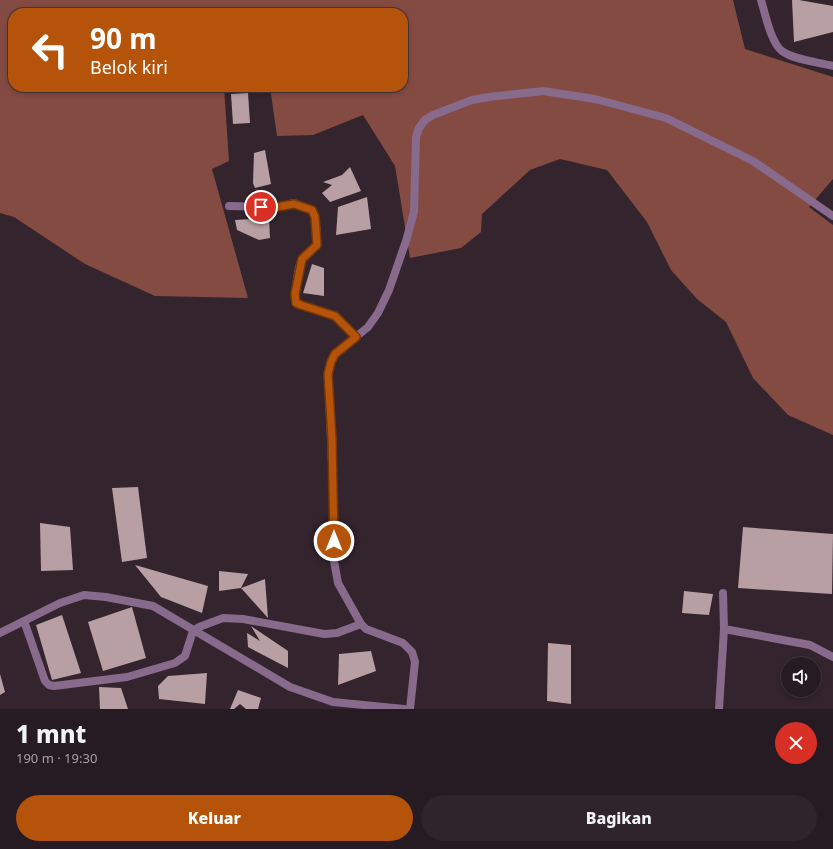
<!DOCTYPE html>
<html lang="id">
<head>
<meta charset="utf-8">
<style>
	:root { --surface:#261b22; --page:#2e242a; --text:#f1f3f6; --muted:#a4a1a5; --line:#423940; --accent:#b45309 }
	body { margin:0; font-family:"Noto Sans",sans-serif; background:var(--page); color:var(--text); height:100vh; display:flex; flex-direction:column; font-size:15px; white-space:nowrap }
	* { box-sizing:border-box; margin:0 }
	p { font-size:13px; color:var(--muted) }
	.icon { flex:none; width:22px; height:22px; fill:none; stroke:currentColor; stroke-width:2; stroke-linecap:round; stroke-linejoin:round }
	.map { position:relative; height:709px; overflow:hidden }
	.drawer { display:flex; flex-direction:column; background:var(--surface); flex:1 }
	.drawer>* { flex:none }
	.guide { position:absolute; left:8px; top:8px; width:400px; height:84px; border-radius:16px; box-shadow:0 2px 6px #0003,0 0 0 1px var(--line); background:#b45309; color:#fff; overflow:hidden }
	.tools { position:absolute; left:781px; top:657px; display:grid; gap:8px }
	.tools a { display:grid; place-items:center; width:40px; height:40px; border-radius:50%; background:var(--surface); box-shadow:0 2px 6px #0003,0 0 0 1px var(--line); font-size:20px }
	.pin { position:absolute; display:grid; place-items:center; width:34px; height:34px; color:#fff; margin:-17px; border:2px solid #fff; border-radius:50%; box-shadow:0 1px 4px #0007 }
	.me { position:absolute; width:44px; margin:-22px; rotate:0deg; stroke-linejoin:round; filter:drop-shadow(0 0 3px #0008) }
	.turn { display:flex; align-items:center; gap:14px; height:84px; padding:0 16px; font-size:18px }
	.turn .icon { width:52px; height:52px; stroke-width:2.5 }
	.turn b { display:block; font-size:28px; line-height:34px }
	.round { display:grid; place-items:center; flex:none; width:42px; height:42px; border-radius:21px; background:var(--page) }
	.summary { display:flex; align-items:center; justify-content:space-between; height:68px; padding:0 16px }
	h1 { font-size:24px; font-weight:800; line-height:30px }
	.primary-button { display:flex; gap:8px; margin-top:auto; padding:8px 16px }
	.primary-button a { flex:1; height:46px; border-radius:24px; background:var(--accent); color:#fff; font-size:16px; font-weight:800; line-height:46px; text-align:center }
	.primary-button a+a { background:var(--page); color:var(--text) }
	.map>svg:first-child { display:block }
</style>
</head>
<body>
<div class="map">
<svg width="833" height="709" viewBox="0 0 833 709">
	<rect width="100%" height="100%" fill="#33242d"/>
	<path fill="#844b42" d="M 0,0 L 733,0 L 745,49 L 833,77 L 833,179 L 809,207 L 833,225 L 833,435 L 788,415 L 753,378 L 726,322 L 697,299 L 671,270 L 647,222 L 607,170 L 560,159 L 530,170 L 482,214 L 481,232 L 461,248 L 410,258 L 395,166 L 363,115 L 313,135 L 277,136 L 270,87 L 403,87 L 403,13 L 13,13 L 13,87 L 224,87 L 229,161 L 212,169 L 248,298 L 155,296 L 85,264 L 14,217 L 0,213 Z"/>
	<g fill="#b79fa3">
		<path d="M 792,0 L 799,0 L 833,6 L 833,32 L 794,42 Z"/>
		<path d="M 248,93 L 250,123 L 233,124 L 231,94 Z"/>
		<path d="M 265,150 L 271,184 L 255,188 L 253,183 L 254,153 Z"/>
		<path d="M 350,167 L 361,191 L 330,202 L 322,193 L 332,185 L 323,182 L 342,175 Z"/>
		<path d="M 367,197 L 371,229 L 336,235 L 338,207 Z"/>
		<path d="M 269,218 L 270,238 L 259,240 L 237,230 L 235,220 Z"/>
		<path d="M 312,264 L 324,268 L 324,296 L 303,293 Z"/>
		<path d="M 138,487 L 147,558 L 122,562 L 112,488 Z"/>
		<path d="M 40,523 L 70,527 L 73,570 L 41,571 Z"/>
		<path d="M 743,527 L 833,534 L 832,594 L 738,588 Z"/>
		<path d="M 135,565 L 208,586 L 202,613 L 161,597 Z"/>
		<path d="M 219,571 L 248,574 L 241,588 L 219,591 Z"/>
		<path d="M 265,579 L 268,618 L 241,588 Z"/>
		<path d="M 684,591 L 713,594 L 709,615 L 682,613 Z"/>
		<path d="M 132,607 L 146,658 L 103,671 L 88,622 Z"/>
		<path d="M 62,615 L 81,673 L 52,680 L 36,625 Z"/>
		<path d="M 251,626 L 288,651 L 288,668 L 248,647 L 247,633 L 260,641 Z"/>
		<path d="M 548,643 L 571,645 L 571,704 L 547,701 Z"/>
		<path d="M 371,651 L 376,671 L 338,685 L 339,654 Z"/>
		<path d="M 207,673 L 205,704 L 159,699 L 158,686 L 168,676 Z"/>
		<path d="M 0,674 L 5,692 L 0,695 Z"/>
		<path d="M 99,687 L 121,688 L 128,709 L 100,709 Z"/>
		<path d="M 238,690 L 261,698 L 258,709 L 246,709 L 240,704 L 234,709 L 230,709 Z"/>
	</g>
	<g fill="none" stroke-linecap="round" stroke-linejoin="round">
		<g stroke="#886a8d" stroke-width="8">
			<path d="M 761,0 C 765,13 771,43 782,51 C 794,60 818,62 833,66"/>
			<path d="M 229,206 L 277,207 L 294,203 L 312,210 C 316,216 319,241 315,247 C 312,252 305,254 302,259 C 298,266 294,296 296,303 L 301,305 L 335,316 L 356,337"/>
			<path d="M 24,621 L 45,681 L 49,685 L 54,686 L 127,677 L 175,663 L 185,656 L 193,631 L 199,627 L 223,618 L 243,619 L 324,634 L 337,633 L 361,624"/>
			<path d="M 724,629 L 810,645 L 833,657"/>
			<path d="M 0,633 L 60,603 L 84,595 L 106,597 L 153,606 L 290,687 L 333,702 L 404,709"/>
			<path d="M 410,709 L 415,662 L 412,652 L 403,643 L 366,629 L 361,624 L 338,583 L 334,561 L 334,507 L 328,374 L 331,362 L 335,354 L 368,327 L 378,313 L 389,290 L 406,241 L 414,212 L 416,137 L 419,128 L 425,120 L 433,115 L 472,100 L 489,97 L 543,91 L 595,99 L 666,118 L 753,161 L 833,216"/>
			<path d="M 719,709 L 724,629 L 723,593"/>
		</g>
	</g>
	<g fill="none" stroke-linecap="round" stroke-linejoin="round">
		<defs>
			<path id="route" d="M 261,207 L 277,207 L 294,204 L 312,210 L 315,217 L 317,245 L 302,259 L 295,294 L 296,303 L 301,305 L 335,316 L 356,337 L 335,354 L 331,362 L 328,374 L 332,439 L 334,541"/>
		</defs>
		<use href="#route" stroke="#753606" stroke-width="10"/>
		<use href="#route" stroke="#b45309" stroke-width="7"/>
	</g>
</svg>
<div class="tools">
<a><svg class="icon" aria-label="sound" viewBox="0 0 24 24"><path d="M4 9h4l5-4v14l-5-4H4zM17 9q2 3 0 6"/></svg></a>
</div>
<div class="pin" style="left:261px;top:207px;background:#d93025"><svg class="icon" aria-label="arrive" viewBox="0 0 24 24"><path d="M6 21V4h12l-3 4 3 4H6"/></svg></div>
<svg class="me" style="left:334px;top:541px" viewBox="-20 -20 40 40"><circle r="17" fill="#b45309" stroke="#fff" stroke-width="3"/><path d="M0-11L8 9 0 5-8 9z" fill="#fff"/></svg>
<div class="guide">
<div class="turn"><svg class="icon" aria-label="left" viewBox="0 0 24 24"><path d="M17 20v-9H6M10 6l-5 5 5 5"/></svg><div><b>90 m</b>Belok kiri</div></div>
</div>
</div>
<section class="drawer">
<div class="summary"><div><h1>1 mnt</h1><p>190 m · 19:30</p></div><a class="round" style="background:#d93025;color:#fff"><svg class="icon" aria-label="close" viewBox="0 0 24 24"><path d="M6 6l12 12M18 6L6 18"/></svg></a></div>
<div class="primary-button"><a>Keluar</a><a>Bagikan</a></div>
</section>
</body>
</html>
